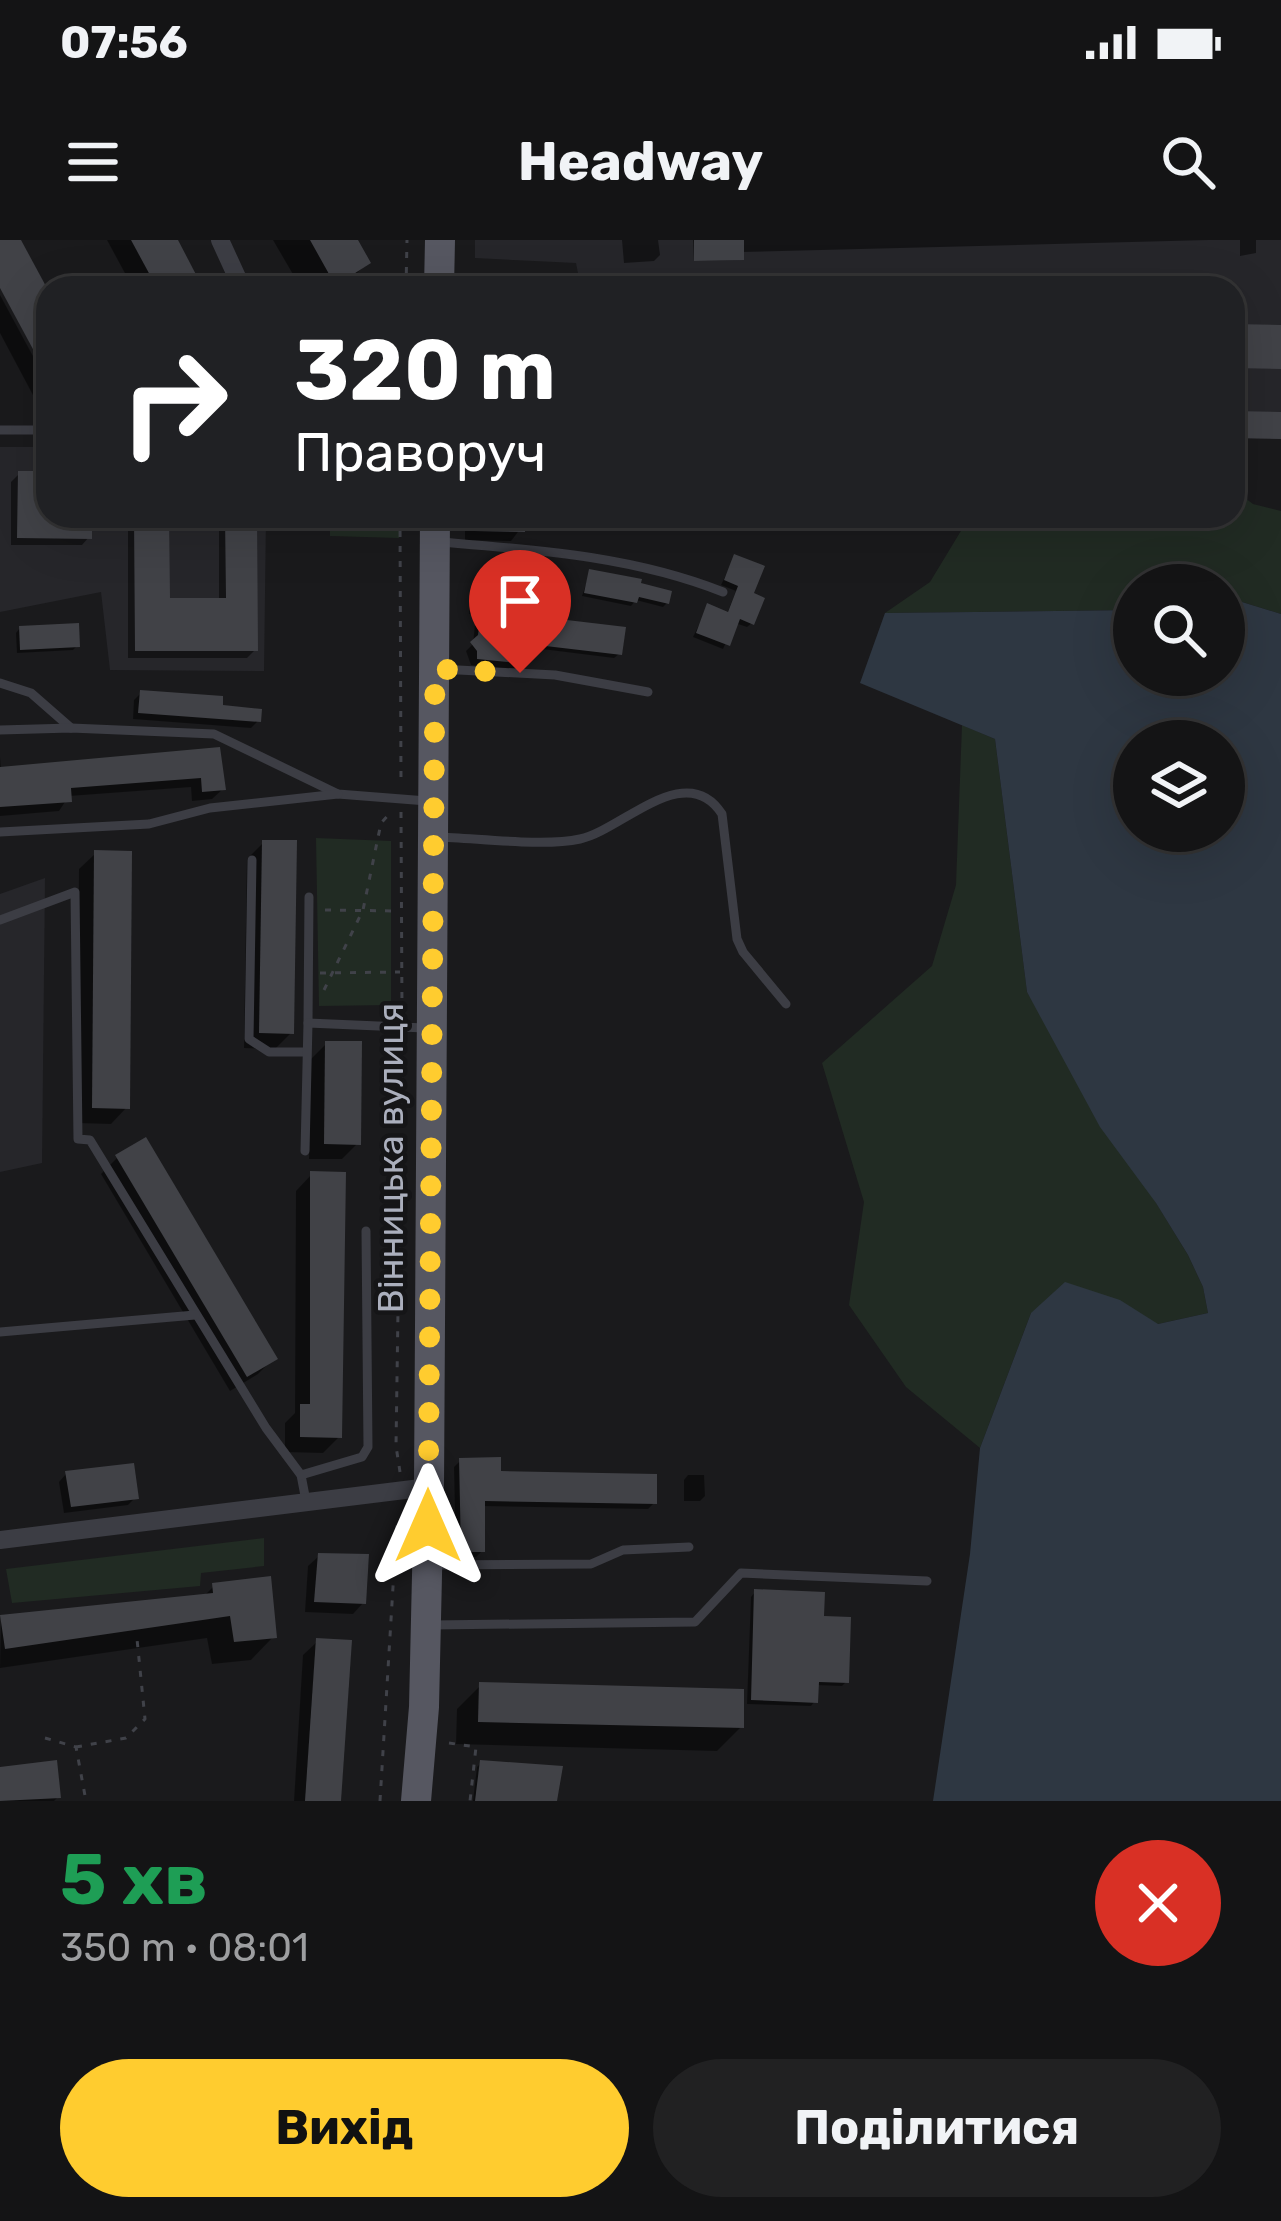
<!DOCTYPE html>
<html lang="uk">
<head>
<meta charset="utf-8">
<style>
	:root { --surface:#141415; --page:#212122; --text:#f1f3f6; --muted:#9d9ea0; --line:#333334; --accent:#ffcc2f }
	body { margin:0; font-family:Rubik,sans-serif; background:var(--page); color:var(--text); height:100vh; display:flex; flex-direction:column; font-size:45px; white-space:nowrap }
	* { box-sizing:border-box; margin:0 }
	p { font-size:39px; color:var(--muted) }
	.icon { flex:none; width:66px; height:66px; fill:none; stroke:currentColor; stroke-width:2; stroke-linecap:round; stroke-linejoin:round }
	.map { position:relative; height:1561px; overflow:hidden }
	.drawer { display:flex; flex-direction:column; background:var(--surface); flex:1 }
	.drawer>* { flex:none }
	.banner { position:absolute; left:36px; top:36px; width:1209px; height:252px; border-radius:36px; box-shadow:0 12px 48px #0002,0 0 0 3px var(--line); background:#202124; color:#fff; overflow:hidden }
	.tools { position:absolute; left:1113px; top:324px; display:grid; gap:24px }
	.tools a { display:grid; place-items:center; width:132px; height:132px; border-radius:50%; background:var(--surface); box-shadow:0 12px 48px #0002,0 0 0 3px var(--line); font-size:60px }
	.pin { position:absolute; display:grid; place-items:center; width:102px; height:102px; color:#fff; margin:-123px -51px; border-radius:50% 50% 50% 0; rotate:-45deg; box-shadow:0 0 12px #0007 }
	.pin .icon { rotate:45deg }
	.me { position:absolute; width:132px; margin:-66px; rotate:0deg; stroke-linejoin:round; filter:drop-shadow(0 0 9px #0008) }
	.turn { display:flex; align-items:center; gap:42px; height:252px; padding:0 60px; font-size:54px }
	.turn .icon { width:156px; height:156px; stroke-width:2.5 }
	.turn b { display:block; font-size:84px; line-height:102px }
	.round { display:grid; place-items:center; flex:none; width:126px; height:126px; border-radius:63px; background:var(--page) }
	.headline { display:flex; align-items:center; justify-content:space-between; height:204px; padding:0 60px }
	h1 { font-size:72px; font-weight:700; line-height:90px; color:#1e9e55 }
	.cta { display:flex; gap:24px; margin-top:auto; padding:24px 60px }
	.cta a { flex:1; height:138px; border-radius:72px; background:var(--accent); color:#111; font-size:48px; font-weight:700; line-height:138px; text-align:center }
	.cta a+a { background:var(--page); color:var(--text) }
	.status { display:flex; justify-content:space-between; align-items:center; height:84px; padding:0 60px; background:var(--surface); direction:ltr }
	.status svg { height:33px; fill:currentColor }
	header { display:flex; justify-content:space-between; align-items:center; height:156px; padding:0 60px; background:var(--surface); font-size:54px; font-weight:700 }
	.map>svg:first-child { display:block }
</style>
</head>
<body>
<div class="status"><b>07:56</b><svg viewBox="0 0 49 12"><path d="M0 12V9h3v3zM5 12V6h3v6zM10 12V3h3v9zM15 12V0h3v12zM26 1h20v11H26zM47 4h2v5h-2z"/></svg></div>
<header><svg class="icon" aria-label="menu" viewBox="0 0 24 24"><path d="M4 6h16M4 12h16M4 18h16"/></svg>Headway<svg class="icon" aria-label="search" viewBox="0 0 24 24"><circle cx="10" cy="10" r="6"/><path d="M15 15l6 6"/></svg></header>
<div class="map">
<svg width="1281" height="1561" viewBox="0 0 1281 1561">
	<rect width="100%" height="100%" fill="#1a1a1c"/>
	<g fill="#26262a">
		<path d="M 475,0 L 1281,0 L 1281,199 L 1233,198 L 1233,48 L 581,48 L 576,23 L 475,18 Z"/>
		<path d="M 0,207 L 48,207 L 48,276 L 266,276 L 264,431 L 110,430 L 101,352 L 0,372 Z"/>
		<path d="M 45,638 L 42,923 L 0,932 L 0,654 Z"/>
	</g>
	<g fill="#212b23">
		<path d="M 1233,249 L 1253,264 L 1281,271 L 1281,374 L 1242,362 L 1224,364 L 1224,345 L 1134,345 L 1134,370 L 885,373 L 930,342 L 970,276 L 1233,276 Z"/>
		<path d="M 330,276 L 400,276 L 399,298 L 330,296 Z"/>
		<path d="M 962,485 L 995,499 L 1027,752 L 1188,1015 L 1203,1047 L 1208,1073 L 1158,1084 L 1031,1073 L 980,1208 L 906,1147 L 849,1065 L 864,962 L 822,823 L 932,726 L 956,645 Z"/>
		<path d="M 316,598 L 391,601 L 391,765 L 319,766 Z"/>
		<path d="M 264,1298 L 264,1326 L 201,1333 L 200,1346 L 12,1363 L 6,1329 Z"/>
	</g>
	<path fill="#2e3742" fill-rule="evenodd" d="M 1242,362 L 1281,374 L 1281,1561 L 933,1561 L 970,1314 L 980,1208 L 1031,1073 L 1065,1042 L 1120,1060 L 1158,1084 L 1208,1073 L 1203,1047 L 1188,1015 L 1156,963 L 1100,887 L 1027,752 L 995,499 L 860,443 L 885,373 L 1134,370 L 1134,435 L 1224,435 L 1224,364 ZM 1134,501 L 1224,501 L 1224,591 L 1134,591 Z"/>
	<g fill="#0007" fill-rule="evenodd">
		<path d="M 107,0 L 174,0 L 200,48 L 133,48 Z"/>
		<path d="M 273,0 L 354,0 L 368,22 L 351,39 L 356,48 L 301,48 Z"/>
		<path d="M 622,0 L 658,0 L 660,15 L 654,21 L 624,23 Z"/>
		<path d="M 693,0 L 1209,0 L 741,12 L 740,20 L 694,21 Z"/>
		<path d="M 1240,0 L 1256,0 L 1256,13 L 1240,16 Z"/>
		<path d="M 609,37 L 611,48 L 599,48 L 597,40 Z"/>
		<path d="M 0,55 L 48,144 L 48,169 L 42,172 L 0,93 Z"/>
		<path d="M 19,234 L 48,234 L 48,276 L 89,276 L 89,297 L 82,305 L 11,305 L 11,242 Z"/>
		<path d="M 128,276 L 254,276 L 255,410 L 247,418 L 128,418 ZM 166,285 L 219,285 L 219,361 L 167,361 Z"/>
		<path d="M 465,276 L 528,276 L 528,279 L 511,301 L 465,300 Z"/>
		<path d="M 735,317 L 752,383 L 747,387 L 735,383 L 723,409 L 693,397 L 708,367 L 727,374 L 736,351 L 721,345 Z"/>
		<path d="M 518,321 L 527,322 L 527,338 L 523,342 L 512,341 Z"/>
		<path d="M 590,332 L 667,363 L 663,367 L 636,360 L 631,366 L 582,356 Z"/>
		<path d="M 477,347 L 500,393 L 524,423 L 517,430 L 471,425 L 466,411 L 473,404 L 476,375 L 469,374 L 471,353 Z"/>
		<path d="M 540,383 L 619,414 L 614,418 L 534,408 L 536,388 Z"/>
		<path d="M 20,388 L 77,406 L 73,410 L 17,413 L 16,393 Z"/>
		<path d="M 141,453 L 258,481 L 251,488 L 133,479 L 134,460 Z"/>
		<path d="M 218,510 L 223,549 L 212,559 L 192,561 L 191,547 L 69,556 L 59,571 L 0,576 L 0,517 L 1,530 Z"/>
		<path d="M 263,603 L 292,792 L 275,809 L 244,808 L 247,619 Z"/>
		<path d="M 96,613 L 127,867 L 111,884 L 77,883 L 79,629 Z"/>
		<path d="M 326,804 L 358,903 L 342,919 L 309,919 L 310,820 Z"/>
		<path d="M 117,918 L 274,1118 L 258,1134 L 230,1151 L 101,934 Z"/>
		<path d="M 312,934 L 339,1197 L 323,1213 L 285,1212 L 285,1183 L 295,1173 L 296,951 Z"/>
		<path d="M 460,1221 L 499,1234 L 654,1263 L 648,1269 L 482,1266 L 482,1311 L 476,1317 L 456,1317 L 454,1227 Z"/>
		<path d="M 66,1234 L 135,1258 L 128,1265 L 64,1273 L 59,1242 Z"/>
		<path d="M 688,1235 L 704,1235 L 705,1256 L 700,1261 L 684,1261 L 684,1240 Z"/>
		<path d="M 319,1316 L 363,1363 L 353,1374 L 305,1372 L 308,1326 Z"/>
		<path d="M 214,1346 L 274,1396 L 251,1420 L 212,1424 L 207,1398 L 0,1428 L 1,1378 L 203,1357 Z"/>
		<path d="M 755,1352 L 821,1379 L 846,1442 L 842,1446 L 816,1445 L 815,1461 L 811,1466 L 747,1464 L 751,1357 Z"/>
		<path d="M 318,1401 L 338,1561 L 294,1561 L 303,1415 Z"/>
		<path d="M 481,1445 L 741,1487 L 717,1511 L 456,1504 L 457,1469 Z"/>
		<path d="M 481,1523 L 554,1561 L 473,1561 L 477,1527 Z"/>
		<path d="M 0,1530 L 58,1557 L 54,1561 L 0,1561 Z"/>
	</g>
	<g fill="#414247">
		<path d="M 0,0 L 21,0 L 48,50 L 48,137 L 0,48 Z"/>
		<path d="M 131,0 L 178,0 L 203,48 L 157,48 Z"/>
		<path d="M 310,0 L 358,0 L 371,23 L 352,35 L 360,48 L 305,48 L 329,34 Z"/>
		<path d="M 694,0 L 744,0 L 744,20 L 694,21 Z"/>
		<path d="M 1233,84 L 1281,85 L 1281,129 L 1233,128 Z"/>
		<path d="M 1233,171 L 1281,172 L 1281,199 L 1233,198 Z"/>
		<path d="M 18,231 L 48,231 L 48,276 L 92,276 L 92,299 L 17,298 Z"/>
		<path d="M 134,276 L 169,276 L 170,358 L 226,358 L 225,276 L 257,276 L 258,411 L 135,411 Z"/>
		<path d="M 474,276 L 525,276 L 525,292 L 474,291 Z"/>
		<path d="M 734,314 L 765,326 L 754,353 L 765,358 L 754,385 L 740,379 L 730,406 L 696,393 L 707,363 L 728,372 L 738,346 L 724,340 Z"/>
		<path d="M 589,329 L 642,339 L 641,343 L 672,351 L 669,364 L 639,357 L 637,363 L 584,353 Z"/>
		<path d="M 476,344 L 507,346 L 503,390 L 529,393 L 526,424 L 477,419 L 477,411 L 470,402 L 478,395 L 481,369 L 474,368 Z"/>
		<path d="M 550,378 L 626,387 L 622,415 L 537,405 L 539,380 Z"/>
		<path d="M 79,383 L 80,407 L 20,410 L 19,386 Z"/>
		<path d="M 140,450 L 223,456 L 223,465 L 262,469 L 261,482 L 138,473 Z"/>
		<path d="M 220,507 L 226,550 L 202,552 L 201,538 L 71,548 L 72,562 L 0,567 L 0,527 Z"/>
		<path d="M 262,600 L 297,600 L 294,794 L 259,793 Z"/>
		<path d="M 94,610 L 132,611 L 130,869 L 92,868 Z"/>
		<path d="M 325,801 L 362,801 L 361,905 L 324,904 Z"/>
		<path d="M 146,897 L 278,1119 L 247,1137 L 115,915 Z"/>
		<path d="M 310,931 L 346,932 L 342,1198 L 300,1197 L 300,1164 L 310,1164 Z"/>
		<path d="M 501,1217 L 501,1231 L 657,1234 L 657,1264 L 485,1261 L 485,1312 L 461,1312 L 459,1218 Z"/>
		<path d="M 134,1223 L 139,1259 L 71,1267 L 65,1231 Z"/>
		<path d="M 318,1313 L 369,1314 L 366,1364 L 314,1362 Z"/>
		<path d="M 271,1336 L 277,1398 L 234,1402 L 230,1376 L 5,1409 L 0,1375 L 213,1353 L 212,1343 Z"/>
		<path d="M 754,1349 L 825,1352 L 824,1376 L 851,1377 L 849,1443 L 819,1442 L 818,1463 L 751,1460 Z"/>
		<path d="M 316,1398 L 352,1400 L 341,1561 L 305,1561 Z"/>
		<path d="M 479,1442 L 744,1449 L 744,1488 L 478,1482 Z"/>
		<path d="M 57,1520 L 61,1558 L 0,1561 L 0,1527 Z"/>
		<path d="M 480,1520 L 563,1526 L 557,1561 L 475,1561 Z"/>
	</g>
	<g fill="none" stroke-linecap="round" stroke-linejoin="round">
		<g stroke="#404249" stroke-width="3" stroke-dasharray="6 9" stroke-linecap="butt">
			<path d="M 406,48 L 407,0"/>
			<path d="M 400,276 L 401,544"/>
			<path d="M 401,572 L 402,772"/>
			<path d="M 325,670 L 400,671"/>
			<path d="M 320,733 L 400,732"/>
			<path d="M 324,750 L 363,670 L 381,583 L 392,571"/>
			<path d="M 400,1232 L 396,1206 L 402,800"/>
			<path d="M 45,1498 L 76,1507 L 86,1561"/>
			<path d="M 449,1503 L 476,1507 L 470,1561"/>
			<path d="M 76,1507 L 126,1498 L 145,1479 L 137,1399"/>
			<path d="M 380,1561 L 397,1281"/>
		</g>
		<g stroke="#3c3d44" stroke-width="9">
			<path d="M 0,190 L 48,190"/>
			<path d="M 441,302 C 537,310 632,316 723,352"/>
			<path d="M 440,429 L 555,435 L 648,452"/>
			<path d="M 0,443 L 31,453 L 71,488"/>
			<path d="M 0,490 L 71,488 L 214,494 L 338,554 L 427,561"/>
			<path d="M 0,592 L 149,584 L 210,568 L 338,554"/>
			<path d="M 437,597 C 477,598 543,607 580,599 C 622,590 686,518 722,574 L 737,699 L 743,712 L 786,764"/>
			<path d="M 252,620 L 249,799 L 269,812 L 305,812"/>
			<path d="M 0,680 L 75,652 L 78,899 L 90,900 L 266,1188 L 301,1235 L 306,1261"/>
			<path d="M 308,783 L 309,657"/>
			<path d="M 305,911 L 308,783 L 425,788"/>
			<path d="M 0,1092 L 195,1075"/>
			<path d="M 301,1235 L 362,1217 L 368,1207 L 366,991"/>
			<path d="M 432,1325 L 591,1324 L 623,1310 L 689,1307"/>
			<path d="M 432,1385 L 695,1382 L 741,1333 L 927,1341"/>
		</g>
		<g stroke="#3c3d44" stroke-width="18">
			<path d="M 220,0 L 242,48"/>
			<path d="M 0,1300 L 429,1247"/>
		</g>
		<g stroke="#565761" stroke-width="30">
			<path d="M 439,48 L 440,0"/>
			<path d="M 416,1561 L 424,1467 L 429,1247 L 435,276"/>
		</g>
	</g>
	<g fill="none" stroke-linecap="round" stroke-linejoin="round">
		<path stroke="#ffcc2f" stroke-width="21" stroke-dasharray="0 37.8" d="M 428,1286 L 435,429 L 520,433"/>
	</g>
	<g text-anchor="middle" stroke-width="9" stroke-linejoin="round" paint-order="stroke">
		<g font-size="36" fill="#abafbd" stroke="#151517">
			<text transform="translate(390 918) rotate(-90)" y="13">Вінницька вулиця</text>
		</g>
	</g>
</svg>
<div class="tools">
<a><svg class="icon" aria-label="search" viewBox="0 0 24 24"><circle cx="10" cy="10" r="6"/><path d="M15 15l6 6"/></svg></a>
<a><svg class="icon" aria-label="layers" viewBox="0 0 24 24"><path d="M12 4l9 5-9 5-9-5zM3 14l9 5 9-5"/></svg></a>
</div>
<div class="pin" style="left:520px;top:433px;background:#d93025"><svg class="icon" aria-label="arrive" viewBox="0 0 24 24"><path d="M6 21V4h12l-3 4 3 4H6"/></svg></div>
<svg class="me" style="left:428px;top:1286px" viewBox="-20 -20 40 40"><path d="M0-17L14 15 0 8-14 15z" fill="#ffcc2f" stroke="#fff" stroke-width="4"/></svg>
<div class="banner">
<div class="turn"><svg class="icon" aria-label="right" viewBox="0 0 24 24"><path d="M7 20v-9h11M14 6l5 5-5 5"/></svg><div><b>320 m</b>Праворуч</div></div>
</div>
</div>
<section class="drawer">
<div class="headline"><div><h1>5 хв</h1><p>350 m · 08:01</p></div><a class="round" style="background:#d93025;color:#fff"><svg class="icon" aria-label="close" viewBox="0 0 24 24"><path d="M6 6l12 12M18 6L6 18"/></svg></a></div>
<div class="cta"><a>Вихід</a><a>Поділитися</a></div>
</section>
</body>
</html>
